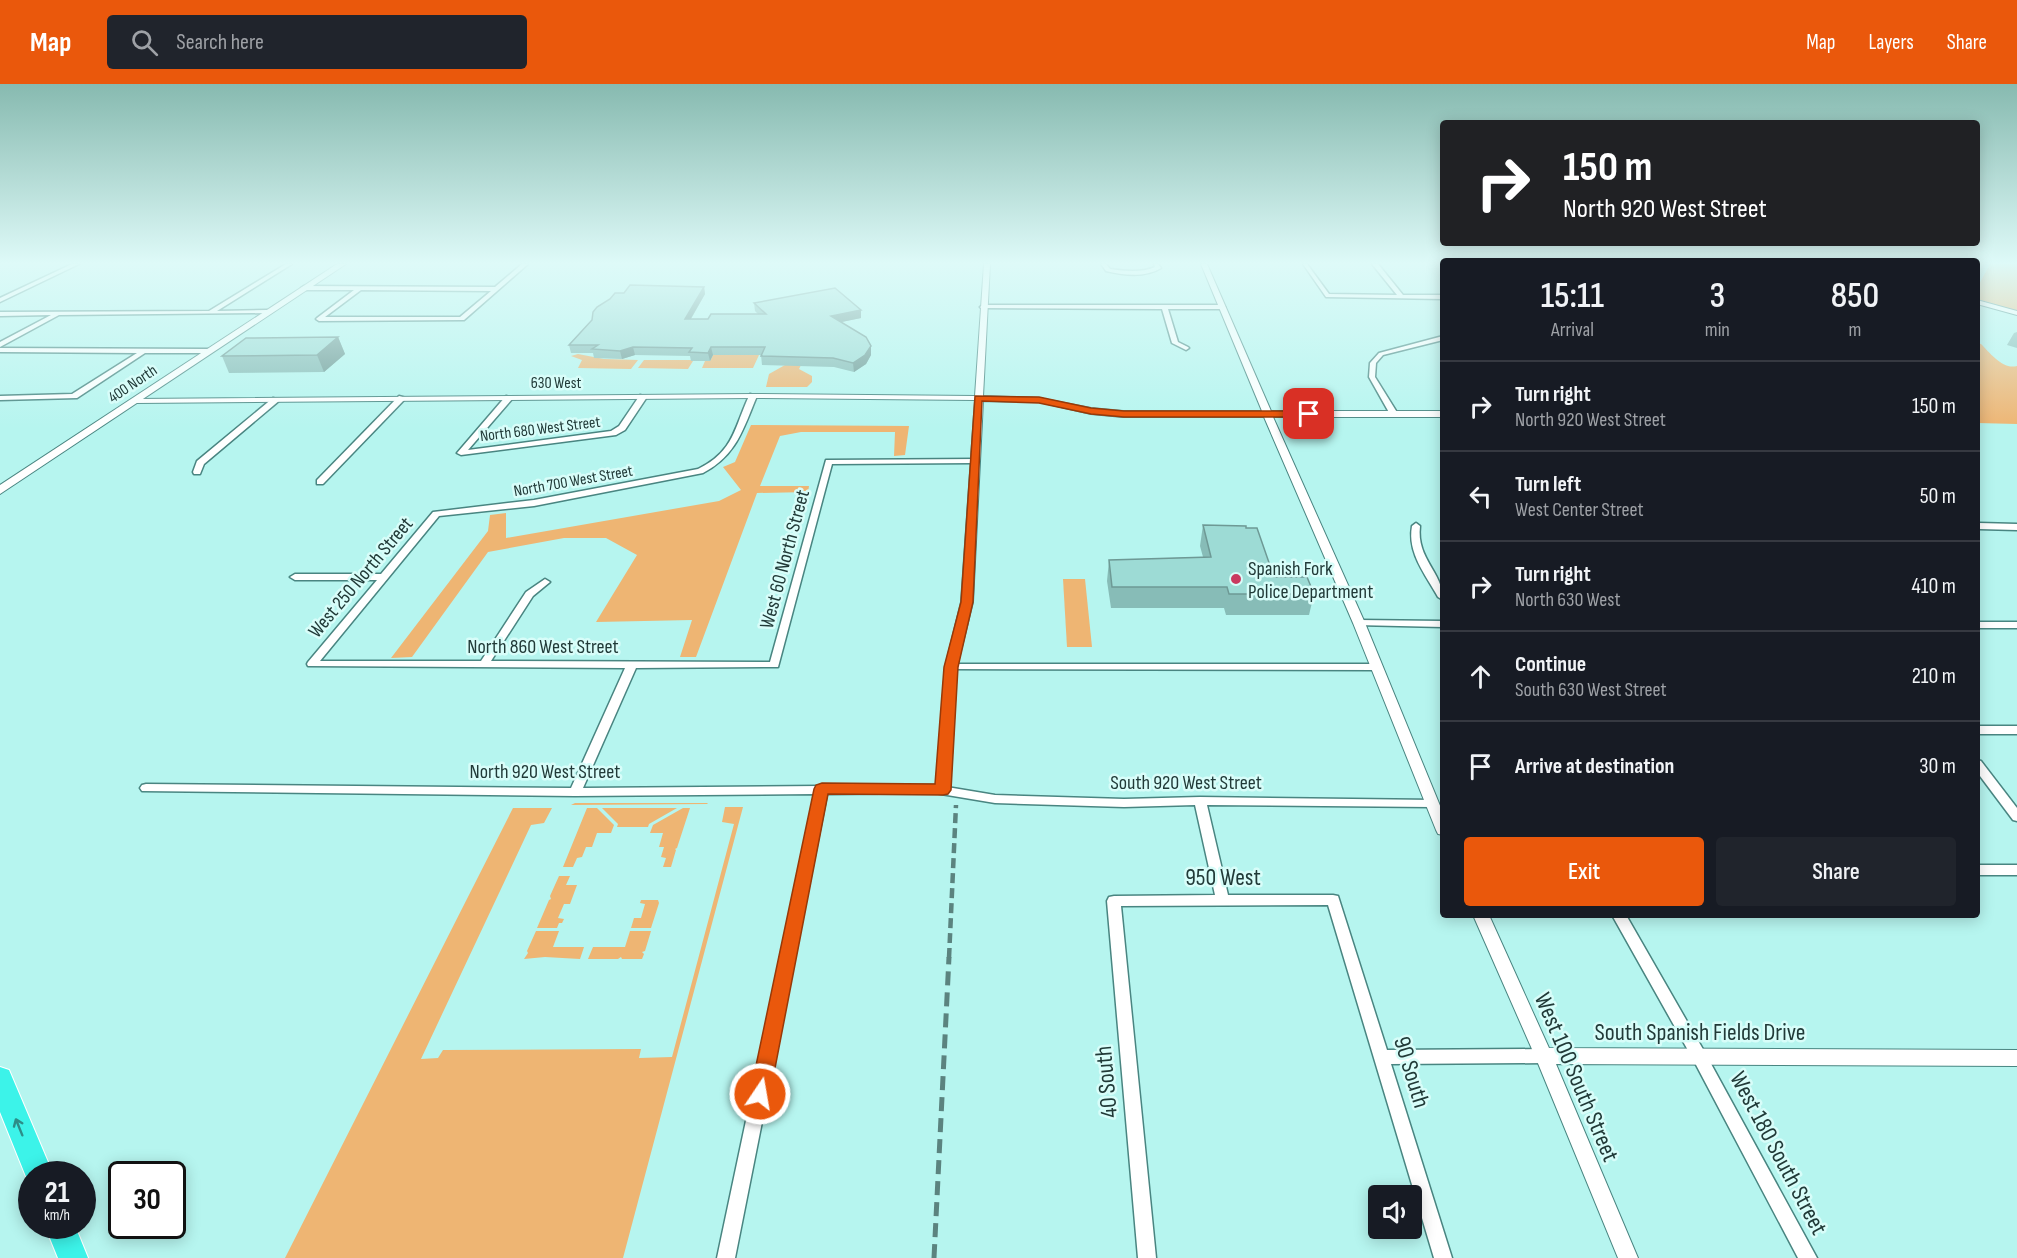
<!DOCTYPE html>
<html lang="en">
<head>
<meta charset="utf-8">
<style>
	:root { --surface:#171b24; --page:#20242c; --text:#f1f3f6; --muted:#9ea1a6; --line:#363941; --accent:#ea580c }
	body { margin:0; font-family:"Sofia Sans Condensed",sans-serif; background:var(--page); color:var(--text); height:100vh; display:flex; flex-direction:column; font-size:22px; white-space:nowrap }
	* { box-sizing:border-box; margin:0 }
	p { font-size:20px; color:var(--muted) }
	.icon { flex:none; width:33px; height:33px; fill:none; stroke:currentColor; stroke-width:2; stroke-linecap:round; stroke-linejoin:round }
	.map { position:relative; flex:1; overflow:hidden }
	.drawer { position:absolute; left:1440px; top:174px; width:540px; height:660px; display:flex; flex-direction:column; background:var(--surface); border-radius:6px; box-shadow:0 3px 15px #0003 }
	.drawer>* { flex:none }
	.guide { position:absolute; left:1440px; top:36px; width:540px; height:126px; border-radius:6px; box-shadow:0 3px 15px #0003; background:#202124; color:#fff; overflow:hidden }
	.fabs { position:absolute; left:1368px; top:1101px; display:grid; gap:12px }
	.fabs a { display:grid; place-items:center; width:54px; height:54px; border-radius:6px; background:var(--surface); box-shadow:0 3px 15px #0003; font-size:30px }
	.speed { position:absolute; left:18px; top:1077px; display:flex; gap:12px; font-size:30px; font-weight:700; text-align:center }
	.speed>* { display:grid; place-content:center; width:78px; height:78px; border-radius:50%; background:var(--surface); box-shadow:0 3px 15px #0003; line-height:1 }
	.speed small { font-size:15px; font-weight:400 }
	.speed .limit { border:3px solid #111; border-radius:9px; background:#fff; color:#111 }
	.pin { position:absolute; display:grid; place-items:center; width:51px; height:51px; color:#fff; margin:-26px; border-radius:12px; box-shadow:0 3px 9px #0006 }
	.me { position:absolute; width:66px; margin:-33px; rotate:12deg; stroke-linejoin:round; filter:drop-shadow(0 0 4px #0008) }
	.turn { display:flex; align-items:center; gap:21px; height:126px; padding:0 24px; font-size:27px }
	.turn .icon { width:78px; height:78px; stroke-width:2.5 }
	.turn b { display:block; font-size:42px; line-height:51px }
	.eta { display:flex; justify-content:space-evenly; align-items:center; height:102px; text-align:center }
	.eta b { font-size:36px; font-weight:600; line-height:42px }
	.button { display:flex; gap:12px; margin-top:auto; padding:12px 24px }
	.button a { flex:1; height:69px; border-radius:6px; background:var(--accent); color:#fff; font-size:24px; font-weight:600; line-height:69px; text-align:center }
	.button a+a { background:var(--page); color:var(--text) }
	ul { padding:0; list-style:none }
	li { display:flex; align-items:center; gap:18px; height:90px; padding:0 24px; border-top:2px solid var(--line) }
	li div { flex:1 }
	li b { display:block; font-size:22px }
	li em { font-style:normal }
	header { display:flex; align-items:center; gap:36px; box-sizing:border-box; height:84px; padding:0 30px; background:var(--accent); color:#fff }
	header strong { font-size:28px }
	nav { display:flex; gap:33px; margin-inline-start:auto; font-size:21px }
	.search { width:420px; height:54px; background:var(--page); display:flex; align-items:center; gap:15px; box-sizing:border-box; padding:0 21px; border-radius:6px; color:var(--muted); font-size:22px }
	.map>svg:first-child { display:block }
</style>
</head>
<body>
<header>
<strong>Map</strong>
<div class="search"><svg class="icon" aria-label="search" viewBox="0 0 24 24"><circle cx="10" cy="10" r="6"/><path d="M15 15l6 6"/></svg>Search here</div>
<nav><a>Map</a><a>Layers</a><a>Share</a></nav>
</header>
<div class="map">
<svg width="2017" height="1174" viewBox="0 0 2017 1174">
	<rect width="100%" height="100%" fill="#b6f5ef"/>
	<g fill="#eeb573">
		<path d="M 1990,180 L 2017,180 L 2017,227 L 1977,215 L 1977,204 Z"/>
		<path d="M 1977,259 L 1981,260 C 1990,269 2003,286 2017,282 L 2017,340 L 1977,339 Z"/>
		<path d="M 742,269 L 759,271 L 753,284 L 702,284 L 705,277 L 710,277 L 713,271 L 741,271 Z"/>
		<path d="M 578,270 L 604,275 L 638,276 L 631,285 L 578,284 L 582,276 L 571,272 Z"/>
		<path d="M 644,276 L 691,276 L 693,277 L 688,285 L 638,284 Z"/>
		<path d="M 785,281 L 801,281 L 799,285 L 812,292 L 812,298 L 807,303 L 766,303 L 769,290 Z"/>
		<path d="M 751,341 L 909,342 L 905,371 L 894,372 L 895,348 L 801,348 L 780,352 L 760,402 L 809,402 L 808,408 L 757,409 L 696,573 L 680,573 L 692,536 L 596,538 L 637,471 L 606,454 L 564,454 L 488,468 L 412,573 L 391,574 L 488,447 L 490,431 L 506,429 L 506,454 L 719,417 L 741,406 L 723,383 L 735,378 Z"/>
		<path d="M 1063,495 L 1085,495 L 1092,563 L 1067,563 Z"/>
		<path d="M 575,719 L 707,719 L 708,720 L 571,721 Z"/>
		<path d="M 725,723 L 743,723 L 623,1174 L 285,1174 L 513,724 L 552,724 L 544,739 L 531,741 L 421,975 L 438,974 L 443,966 L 641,965 L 639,974 L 672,973 L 734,740 L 722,738 Z"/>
		<path d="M 587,724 L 597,724 L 614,741 L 611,749 L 597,749 L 592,763 L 586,763 L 582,773 L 577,774 L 573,783 L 563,783 Z"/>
		<path d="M 602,724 L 677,724 L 649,740 L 648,743 L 617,743 L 618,740 Z"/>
		<path d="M 683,724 L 690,724 L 677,764 L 675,765 L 676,766 L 671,783 L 663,783 L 666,774 L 661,773 L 664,763 L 659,763 L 663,749 L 650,749 L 653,741 Z"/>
		<path d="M 559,792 L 570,792 L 566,801 L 577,801 L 570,820 L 564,820 L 558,834 L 564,835 L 562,839 L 559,839 L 557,844 L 537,844 L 549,816 L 551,815 L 550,812 Z"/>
		<path d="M 641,816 L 658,816 L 659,819 L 651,844 L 631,844 L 634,834 L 641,834 L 645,820 L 640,819 Z"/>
		<path d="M 536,847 L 559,847 L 553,863 L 584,863 L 580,875 L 545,873 L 524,875 L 528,869 L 527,867 Z"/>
		<path d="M 630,847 L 651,847 L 645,867 L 642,868 L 644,870 L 642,875 L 622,875 L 621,873 L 618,875 L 588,875 L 593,863 L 625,863 Z"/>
	</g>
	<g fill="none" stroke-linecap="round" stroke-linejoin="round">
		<defs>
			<g id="minor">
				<path d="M 72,180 L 79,180 L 0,218 L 0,214 Z"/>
				<path d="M 286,180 L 292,180 L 217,227 L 267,226 L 270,228 L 269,229 L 59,231 L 0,263 L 0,258 L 51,231 L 0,232 L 0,228 L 209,227 Z"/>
				<path d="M 522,180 L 528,180 L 464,236 L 319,237 L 316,235 L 317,234 L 354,206 L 304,206 L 301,204 L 304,202 L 495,203 ZM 361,206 L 491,207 L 460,233 L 325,233 Z"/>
				<path d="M 1101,180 L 1106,180 L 1110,185 C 1125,187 1141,189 1155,183 L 1154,180 L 1158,180 L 1161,184 C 1145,194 1123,191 1106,187 Z"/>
				<path d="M 1303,180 L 1307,180 L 1329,210 L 1397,211 L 1372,180 L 1378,180 L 1403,211 L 1443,211 L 1443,215 L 1326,213 Z"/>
				<path d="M 983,221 L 1222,221 L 1225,223 L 1222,225 L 1168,225 L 1178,258 L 1188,263 L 1189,264 L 1186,266 L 1172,259 L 1162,225 L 981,224 L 980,223 Z"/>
				<path d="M 1443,252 L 1443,256 L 1383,271 L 1376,279 L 1375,293 L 1398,330 L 1391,332 L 1369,293 L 1370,279 L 1379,269 Z"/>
				<path d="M 0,264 L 209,265 L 212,267 L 209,269 L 145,269 L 77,314 L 0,316 L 0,312 L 72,310 L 137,269 L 0,268 Z"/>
				<path d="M 750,310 L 757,312 C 743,345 737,371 703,389 L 534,422 L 439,432 L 320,577 L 481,577 L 526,508 L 545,495 L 550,498 L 533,512 L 491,577 L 770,578 L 826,376 L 978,375 L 978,379 L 975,379 L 832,380 L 778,583 L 636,584 L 583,704 L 935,701 L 995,711 L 1124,715 L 1200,713 L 1435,716 L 1437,719 L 1435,722 L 1431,723 L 1207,721 L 1228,811 L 1333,811 L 1338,812 L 1387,966 L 1544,965 L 1549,967 L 1552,972 L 1549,977 L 1544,979 L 1391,980 L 1452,1174 L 1434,1174 L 1328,821 L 1121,822 L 1156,1174 L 1138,1174 L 1107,817 L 1109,813 L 1114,812 L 1215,811 L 1195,721 L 1124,723 L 995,719 L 935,709 L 827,710 L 735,1174 L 717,1174 L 815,710 L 575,712 L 142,707 L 140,704 L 142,701 L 146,700 L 571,704 L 625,584 L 308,582 L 307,580 L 308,578 L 377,496 L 295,496 L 290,493 L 295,490 L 381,490 L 433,428 L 534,416 L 698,385 C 735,367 734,343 750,310 Z"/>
				<path d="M 640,311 L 647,313 L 625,346 L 616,351 L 461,371 L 457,369 L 506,312 L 513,314 L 468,366 L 611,347 L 619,342 Z"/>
				<path d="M 399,312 L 406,314 L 323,400 L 317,400 L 317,396 Z"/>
				<path d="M 273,314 L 280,316 L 204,380 L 200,390 L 194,390 L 193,388 L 197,377 Z"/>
				<path d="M 1416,439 L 1420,442 C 1416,475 1443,488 1443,516 L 1438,513 C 1426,491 1407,469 1412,442 Z"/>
				<path d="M 1979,439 L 2017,440 L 2017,446 L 1979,445 L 1977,444 L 1977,440 Z"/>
				<path d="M 1359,536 L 1443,537 L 1443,543 L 1355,541 L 1354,539 L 1355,537 Z"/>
				<rect x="1977" y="538" width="40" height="6"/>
				<path d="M 951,580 L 1377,580 L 1382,583 L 1377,586 L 947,585 L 946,583 L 947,581 Z"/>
				<rect x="1977" y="642" width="40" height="8"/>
				<path d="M 1977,676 L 1981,677 L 2017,724 L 2017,737 L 2013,736 L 1977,688 Z"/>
				<rect x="1977" y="781" width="40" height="10"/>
				<path d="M 1612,831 L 1626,831 L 1704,967 L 1817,1174 L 1798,1174 L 1694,977 Z"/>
			</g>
			<g id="tertiary">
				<path d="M 984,180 L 990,180 L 983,312 L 1039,314 L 1091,324 L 1123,327 L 1262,327 L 1201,180 L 1207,180 L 1271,327 L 1443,327 L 1443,333 L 1273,333 L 1365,539 L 1443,729 L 1443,751 L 1438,750 L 1436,746 L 1353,539 L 1264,333 L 1123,333 L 1091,330 L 1039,318 L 983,317 L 973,518 L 957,583 L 950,706 L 948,709 L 938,709 L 936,706 L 945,583 L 961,518 L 975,316 L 753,314 L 135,319 L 131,317 L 135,315 L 753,310 L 975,312 Z"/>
				<path d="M 1977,216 L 2017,227 L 2017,231 L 1977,220 Z"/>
				<path d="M 1473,831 L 1489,831 L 1549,964 L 2017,966 L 2017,982 L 1556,980 L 1638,1174 L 1618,1174 L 1535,972 Z"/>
			</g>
			<path id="secondary" d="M 337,180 L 346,180 L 0,410 L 0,401 Z"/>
			<g id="motorway">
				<path d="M 0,983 L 9,986 L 53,1090 L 32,1090 L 32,1101 L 29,1100 L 0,1028 Z"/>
				<path d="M 45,1142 L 75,1142 L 88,1174 L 58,1174 Z"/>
			</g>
		</defs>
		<use href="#minor" stroke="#498581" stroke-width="3"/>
		<use href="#tertiary" stroke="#498581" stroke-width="2"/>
		<use href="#secondary" stroke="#498581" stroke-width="2"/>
		<use href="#motorway" stroke="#fff" stroke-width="2"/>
		<use href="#minor" fill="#fff" fill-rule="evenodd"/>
		<use href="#tertiary" fill="#fff" fill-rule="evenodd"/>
		<use href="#secondary" fill="#fff" fill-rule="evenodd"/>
		<use href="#motorway" fill="#3cf3e9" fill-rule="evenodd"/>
		<path stroke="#5b837f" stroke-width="4.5" stroke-dasharray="10 5" stroke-linecap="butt" d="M 949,874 L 956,721"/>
		<path stroke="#5b837f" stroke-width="5" stroke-dasharray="14 7" stroke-linecap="butt" d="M 934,1174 L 949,873"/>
	</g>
	<g fill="#87bcb7">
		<path d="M 704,203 L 705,210 L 691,235 L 708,235 L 758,230 L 755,227 L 754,219 L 861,226 L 861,234 L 841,238 L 871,271 L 866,280 L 854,288 L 834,283 L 762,281 L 761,271 L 713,271 L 710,277 L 691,277 L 690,272 L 635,271 L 622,275 L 594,274 L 593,269 L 571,269 L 569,261 L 624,209 Z"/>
		<path d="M 2017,248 L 2017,264 L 2007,261 L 2014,249 Z"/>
		<path d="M 338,253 L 345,270 L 324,288 L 229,289 L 222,272 Z"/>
		<path d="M 1203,441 L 1274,493 L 1314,510 L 1309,531 L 1226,531 L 1224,524 L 1111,524 L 1107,497 L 1109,476 L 1203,473 L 1200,462 Z"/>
	</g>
	<g fill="#6e9995">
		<path d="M 704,203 L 705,210 L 686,243 L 685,235 Z"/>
		<path d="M 861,226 L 861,234 L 832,240 L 831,232 Z"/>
		<path d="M 338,253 L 345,270 L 324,288 L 317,271 Z"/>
		<path d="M 871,262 L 871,271 L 866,280 L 854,288 L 853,279 Z"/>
		<path d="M 633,263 L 635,271 L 622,275 L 620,267 Z"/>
		<path d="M 711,263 L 713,271 L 710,277 L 708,269 Z"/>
	</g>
	<g fill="#9ddbd5" stroke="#6e9995" stroke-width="1.5">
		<path d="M 630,201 L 704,203 L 685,235 L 708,235 L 711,230 L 766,230 L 754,219 L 835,204 L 861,226 L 831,232 L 866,253 L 871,262 L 865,271 L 853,279 L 833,274 L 761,272 L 765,263 L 711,263 L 708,269 L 689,268 L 692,264 L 633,263 L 620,267 L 592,265 L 598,261 L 569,261 L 592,236 L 593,228 L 597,223 L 610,215 L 615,209 L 624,209 Z"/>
		<path d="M 338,253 L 317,271 L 222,272 L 246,254 Z"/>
		<path d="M 1203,441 L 1246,442 L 1246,444 L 1257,444 L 1274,493 L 1307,493 L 1314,510 L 1229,510 L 1227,503 L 1112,503 L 1109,476 L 1211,473 Z"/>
	</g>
	<defs><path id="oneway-shaft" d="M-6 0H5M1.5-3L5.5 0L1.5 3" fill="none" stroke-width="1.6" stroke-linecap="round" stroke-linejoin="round" transform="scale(1.5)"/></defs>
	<use stroke="#2d8d88" href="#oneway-shaft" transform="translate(19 1043) rotate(-112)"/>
	<linearGradient id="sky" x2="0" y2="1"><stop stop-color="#87bab0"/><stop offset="0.52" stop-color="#defaf8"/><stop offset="1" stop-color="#defaf8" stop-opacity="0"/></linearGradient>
	<rect width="2017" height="344" fill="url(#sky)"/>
	<path fill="#ea580c" stroke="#983908" stroke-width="1.5" d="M 975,312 L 1039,313 L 1091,324 L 1124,327 L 1309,327 L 1314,330 L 1309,333 L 1124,333 L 1091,330 L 1039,319 L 982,317 L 973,518 L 958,583 L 951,706 L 948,710 L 943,711 L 828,710 L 770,1010 L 767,1016 L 760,1019 L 753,1016 L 750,1010 L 814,705 L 816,701 L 822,699 L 935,700 L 944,583 L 961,518 Z"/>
	<circle fill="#c93a60" stroke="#d8fdf9" stroke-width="2" cx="1236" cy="495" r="6"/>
	<g text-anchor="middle" stroke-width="5" stroke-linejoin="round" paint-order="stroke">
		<g font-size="16" fill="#213a38" stroke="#d8fdf9">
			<text x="556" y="304">630 West</text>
			<text transform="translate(132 299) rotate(-34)" y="6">400 North</text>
			<text transform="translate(540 344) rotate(-7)" y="6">North 680 West Street</text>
			<text transform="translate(573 396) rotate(-10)" y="6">North 700 West Street</text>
		</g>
		<g font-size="20" fill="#213a38" stroke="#d8fdf9">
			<text transform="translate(784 475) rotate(-75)" y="7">West 60 North Street</text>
			<text transform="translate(360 493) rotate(-50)" y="7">West 250 North Street</text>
			<text x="543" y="569">North 860 West Street</text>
			<text x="545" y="694">North 920 West Street</text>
			<text x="1186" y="705">South 920 West Street</text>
		</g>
		<g font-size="20" fill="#213a38" stroke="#d8fdf9" text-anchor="start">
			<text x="1248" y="491">Spanish Fork<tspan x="1248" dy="23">Police Department</tspan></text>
		</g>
		<g font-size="24" fill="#213a38" stroke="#d8fdf9">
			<text x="1223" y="801">950 West</text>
			<text x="1700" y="956">South Spanish Fields Drive</text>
			<text transform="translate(1412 988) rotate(73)" y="8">90 South</text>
			<text transform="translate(1577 993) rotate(67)" y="8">West 100 South Street</text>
			<text transform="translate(1106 998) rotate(-95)" y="8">40 South</text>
			<text transform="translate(1779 1069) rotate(62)" y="8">West 180 South Street</text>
		</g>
	</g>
</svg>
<div class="fabs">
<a><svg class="icon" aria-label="sound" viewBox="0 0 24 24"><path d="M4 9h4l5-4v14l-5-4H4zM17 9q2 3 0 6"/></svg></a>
</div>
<div class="speed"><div>21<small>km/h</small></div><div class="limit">30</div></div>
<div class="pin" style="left:1309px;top:330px;background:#d93025"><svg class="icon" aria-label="arrive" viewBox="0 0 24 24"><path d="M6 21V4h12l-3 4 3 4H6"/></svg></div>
<svg class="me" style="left:760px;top:1010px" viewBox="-20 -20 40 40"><circle r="17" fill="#ea580c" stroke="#fff" stroke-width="3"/><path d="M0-11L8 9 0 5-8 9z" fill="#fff"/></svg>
<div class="guide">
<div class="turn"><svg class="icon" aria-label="right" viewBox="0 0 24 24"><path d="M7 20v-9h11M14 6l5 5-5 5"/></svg><div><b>150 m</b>North 920 West Street</div></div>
</div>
<section class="drawer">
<div class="eta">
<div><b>15:11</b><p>Arrival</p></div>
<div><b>3</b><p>min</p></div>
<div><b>850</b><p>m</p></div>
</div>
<ul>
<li><svg class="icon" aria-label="right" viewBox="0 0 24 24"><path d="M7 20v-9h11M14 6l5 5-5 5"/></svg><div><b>Turn right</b><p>North 920 West Street</p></div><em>150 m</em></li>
<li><svg class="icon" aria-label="left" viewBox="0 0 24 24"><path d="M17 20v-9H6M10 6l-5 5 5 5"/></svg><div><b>Turn left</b><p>West Center Street</p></div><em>50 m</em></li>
<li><svg class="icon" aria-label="right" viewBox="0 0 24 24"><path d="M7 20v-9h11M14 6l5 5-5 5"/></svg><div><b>Turn right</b><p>North 630 West</p></div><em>410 m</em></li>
<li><svg class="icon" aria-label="ahead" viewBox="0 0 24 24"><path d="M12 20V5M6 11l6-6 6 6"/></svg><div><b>Continue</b><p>South 630 West Street</p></div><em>210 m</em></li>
<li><svg class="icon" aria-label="arrive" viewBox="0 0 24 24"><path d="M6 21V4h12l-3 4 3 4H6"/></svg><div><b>Arrive at destination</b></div><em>30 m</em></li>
</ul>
<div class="button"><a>Exit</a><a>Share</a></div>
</section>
</div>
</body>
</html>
